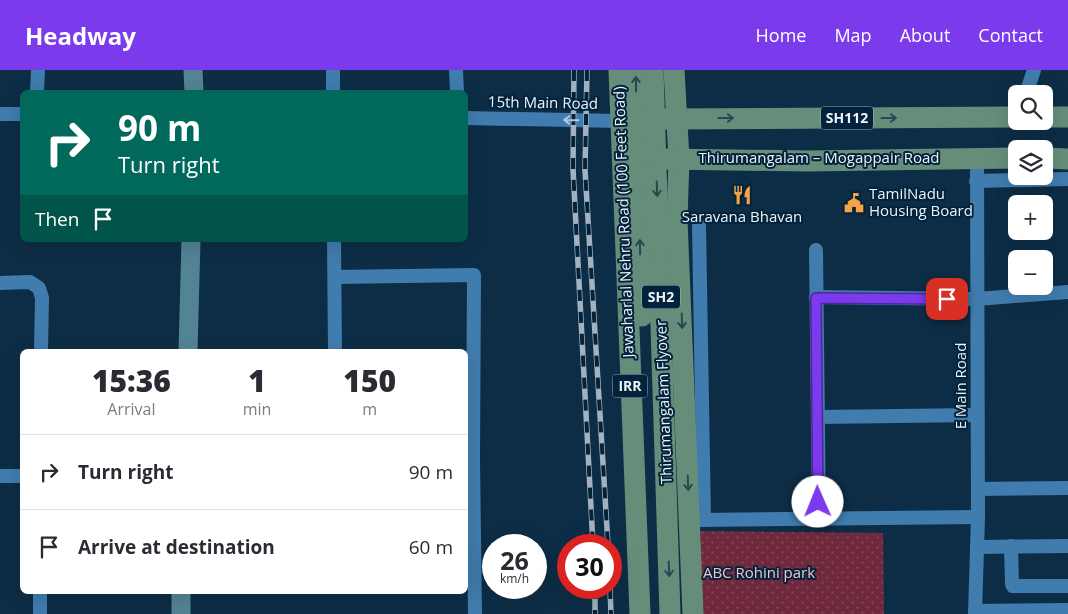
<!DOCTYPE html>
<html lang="en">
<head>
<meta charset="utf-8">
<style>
	:root { --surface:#fff; --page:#f2f2f3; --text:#2b2b33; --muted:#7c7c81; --line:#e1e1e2; --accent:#7c3aed }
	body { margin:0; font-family:"Open Sans",sans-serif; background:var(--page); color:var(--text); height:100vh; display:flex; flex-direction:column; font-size:19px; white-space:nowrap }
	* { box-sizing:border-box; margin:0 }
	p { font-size:16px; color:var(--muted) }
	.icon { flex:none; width:28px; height:28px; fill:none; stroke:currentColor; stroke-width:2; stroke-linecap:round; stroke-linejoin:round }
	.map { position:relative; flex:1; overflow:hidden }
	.side { position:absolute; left:20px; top:279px; width:448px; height:245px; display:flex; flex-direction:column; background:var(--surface); border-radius:8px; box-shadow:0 5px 20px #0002 }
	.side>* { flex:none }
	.hud { position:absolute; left:20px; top:20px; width:448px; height:152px; border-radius:8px; box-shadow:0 5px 20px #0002; background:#00695c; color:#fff; overflow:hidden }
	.buttons { position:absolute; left:1008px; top:15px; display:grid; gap:10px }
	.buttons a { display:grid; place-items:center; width:45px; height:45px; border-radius:8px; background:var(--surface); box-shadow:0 5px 20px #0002; font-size:25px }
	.speed { position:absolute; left:482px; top:464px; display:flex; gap:10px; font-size:25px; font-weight:700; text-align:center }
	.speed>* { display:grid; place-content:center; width:65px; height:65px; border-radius:50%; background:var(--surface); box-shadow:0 5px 20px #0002; line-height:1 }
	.speed small { font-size:12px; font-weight:400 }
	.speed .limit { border:8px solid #d22; background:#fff; color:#111 }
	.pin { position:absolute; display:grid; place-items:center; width:42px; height:42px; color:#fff; margin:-21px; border-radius:10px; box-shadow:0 2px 8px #0006 }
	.me { position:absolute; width:55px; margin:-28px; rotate:359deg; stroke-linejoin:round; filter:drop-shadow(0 0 4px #0008) }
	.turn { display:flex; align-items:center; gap:18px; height:105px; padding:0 15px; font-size:22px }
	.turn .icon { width:65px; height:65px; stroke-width:2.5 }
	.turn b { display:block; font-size:35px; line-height:42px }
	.then { display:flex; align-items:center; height:48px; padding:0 15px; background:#0003; gap:10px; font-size:19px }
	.eta { display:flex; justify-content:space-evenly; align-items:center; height:85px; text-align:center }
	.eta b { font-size:30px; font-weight:800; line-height:35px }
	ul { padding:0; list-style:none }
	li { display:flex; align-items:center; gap:15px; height:75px; padding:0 15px; border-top:1px solid var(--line) }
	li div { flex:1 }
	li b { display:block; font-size:19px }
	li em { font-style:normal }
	header { display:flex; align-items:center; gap:30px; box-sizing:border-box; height:70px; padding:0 25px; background:var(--accent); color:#fff }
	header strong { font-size:24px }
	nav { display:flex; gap:28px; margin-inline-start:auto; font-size:18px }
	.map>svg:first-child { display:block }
</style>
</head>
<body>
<header>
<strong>Headway</strong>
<nav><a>Home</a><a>Map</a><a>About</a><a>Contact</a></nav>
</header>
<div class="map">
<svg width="1068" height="544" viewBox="0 0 1068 544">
	<defs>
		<pattern id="grass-dots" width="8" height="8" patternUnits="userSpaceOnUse" patternTransform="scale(1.25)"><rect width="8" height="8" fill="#6f293d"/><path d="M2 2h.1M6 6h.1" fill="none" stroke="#84485a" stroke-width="1.8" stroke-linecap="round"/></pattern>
	</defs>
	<rect width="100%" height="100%" fill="#0d2d46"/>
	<path fill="url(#grass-dots)" d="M 697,461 L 883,463 L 884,544 L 701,544 Z"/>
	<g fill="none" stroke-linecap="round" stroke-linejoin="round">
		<g stroke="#407cae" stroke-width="14">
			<path d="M 333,0 L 333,22"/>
			<path d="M 456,0 L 457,22"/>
			<path d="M 37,22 L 38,0"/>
			<path d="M 1026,24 L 1034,0"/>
			<path d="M 0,44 L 22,44"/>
			<path d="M 465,48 L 619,51"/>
			<path d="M 976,111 L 1068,109"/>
			<path d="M 699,155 L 704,450"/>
			<path d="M 334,170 L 335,281"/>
			<path d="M 816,180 L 819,449"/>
			<path d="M 335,207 L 474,205 L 473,389 L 475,544"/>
			<path d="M 0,213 L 30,212 L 39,218 L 42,228 L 41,281"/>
			<path d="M 816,227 L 977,229 L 1068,222"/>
			<path d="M 818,347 L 977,345"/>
			<path d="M 0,406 L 22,406"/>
			<path d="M 978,419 L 1068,418"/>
			<path d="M 696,450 L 978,447"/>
			<path d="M 1011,476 L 1012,514 L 1013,516 L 1068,516"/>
			<path d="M 977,477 L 1068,476"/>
			<path d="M 40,521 L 40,544"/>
			<path d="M 975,541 L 1068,540"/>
			<path d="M 975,544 L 978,447 L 977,87"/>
		</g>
		<g stroke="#538494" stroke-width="19">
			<path d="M 193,0 L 194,22"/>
			<path d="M 188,281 L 191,170"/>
			<path d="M 181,544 L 181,521"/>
		</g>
		<g stroke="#668d7a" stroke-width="21">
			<path d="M 619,0 L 640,544"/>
			<path d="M 636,0 L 642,246"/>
			<path d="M 653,0 L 670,544"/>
			<path d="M 674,0 L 679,89 L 677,150 L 693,544"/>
			<path d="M 1044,47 L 1068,47"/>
			<path d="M 665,49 L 1016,47"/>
			<path d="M 1044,88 L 1068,89"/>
			<path d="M 664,89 L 808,91 L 1016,88"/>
		</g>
		<defs>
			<g id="rail">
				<path d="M 574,0 L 573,99 L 593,475"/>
				<path d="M 587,0 L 585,100 L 608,475"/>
				<path d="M 595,518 L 595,544"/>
				<path d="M 610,518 L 611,544"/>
			</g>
		</defs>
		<use href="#rail" stroke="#a3b2be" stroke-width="5.5"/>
		<use href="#rail" stroke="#02233b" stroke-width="4" stroke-dasharray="11" stroke-linecap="butt"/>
	</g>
	<defs><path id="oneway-shaft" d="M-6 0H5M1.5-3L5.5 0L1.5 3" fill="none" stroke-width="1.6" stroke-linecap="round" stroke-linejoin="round" transform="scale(1.25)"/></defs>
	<g stroke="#254851">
		<use href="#oneway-shaft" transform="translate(636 14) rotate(-91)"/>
		<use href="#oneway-shaft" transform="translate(726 48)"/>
		<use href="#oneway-shaft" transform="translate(889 48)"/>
		<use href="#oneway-shaft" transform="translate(657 119) rotate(88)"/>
		<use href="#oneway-shaft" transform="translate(640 177) rotate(-91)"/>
		<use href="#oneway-shaft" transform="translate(682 251) rotate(88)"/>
		<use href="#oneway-shaft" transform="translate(688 413) rotate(88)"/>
		<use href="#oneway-shaft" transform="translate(669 499) rotate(88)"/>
	</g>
	<use stroke="#b0c9df" href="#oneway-shaft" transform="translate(571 50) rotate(-179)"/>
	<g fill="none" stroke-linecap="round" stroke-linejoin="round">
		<defs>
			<path id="route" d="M 818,432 L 816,228 L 947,229"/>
		</defs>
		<use href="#route" stroke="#51269a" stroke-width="12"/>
		<use href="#route" stroke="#7c3aed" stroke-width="9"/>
	</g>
	<defs>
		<symbol id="restaurant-bare" viewBox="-9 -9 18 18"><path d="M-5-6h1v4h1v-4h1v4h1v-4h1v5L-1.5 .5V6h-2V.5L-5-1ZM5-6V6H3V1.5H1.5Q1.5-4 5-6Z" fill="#f5a346" stroke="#02233b" stroke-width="2.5" paint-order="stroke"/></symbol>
		<symbol id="civic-bare" viewBox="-9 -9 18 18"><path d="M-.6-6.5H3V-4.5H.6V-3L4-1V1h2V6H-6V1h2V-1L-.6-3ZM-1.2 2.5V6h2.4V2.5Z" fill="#f5a346" stroke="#02233b" stroke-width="2.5" paint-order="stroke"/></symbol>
	</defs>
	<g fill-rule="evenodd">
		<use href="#restaurant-bare" x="728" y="111" width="28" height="28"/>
		<use href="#civic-bare" x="840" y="119" width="28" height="28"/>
	</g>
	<g text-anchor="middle" stroke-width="4" stroke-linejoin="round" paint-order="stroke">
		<g fill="#02233b" stroke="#a6b5c0" stroke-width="1">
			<rect x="821" y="36.5" width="52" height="23" rx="4"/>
			<rect x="642" y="215.5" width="38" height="23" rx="4"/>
			<rect x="612.5" y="304.5" width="35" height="23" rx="4"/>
		</g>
		<g font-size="14" font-weight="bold" fill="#edf3f9">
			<text x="847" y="53">SH112</text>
			<text x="661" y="232">SH2</text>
			<text x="630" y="321">IRR</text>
		</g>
		<g font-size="15" fill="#edf3f9" stroke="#02233b">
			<text transform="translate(543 33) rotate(1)" y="5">15th Main Road</text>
			<text x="819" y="93">Thirumangalam – Mogappair Road</text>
			<text transform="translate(624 152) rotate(-92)" y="5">Jawaharlal Nehru Road (100 Feet Road)</text>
			<text transform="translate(961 316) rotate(-90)" y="5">E Main Road</text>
			<text transform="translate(664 332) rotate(-92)" y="5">Thirumangalam Flyover</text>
		</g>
		<g font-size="15" fill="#edf3f9" stroke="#02233b" text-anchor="start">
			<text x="869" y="129">TamilNadu<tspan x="869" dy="17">Housing Board</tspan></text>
			<text x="742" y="152" text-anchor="middle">Saravana Bhavan</text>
		</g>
		<g font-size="15" fill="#f3c0c9" stroke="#02233b">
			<text x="759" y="508">ABC Rohini park</text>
		</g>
	</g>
</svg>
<div class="buttons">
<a><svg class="icon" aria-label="search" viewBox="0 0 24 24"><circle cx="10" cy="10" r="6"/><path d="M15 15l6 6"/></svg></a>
<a><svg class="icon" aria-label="layers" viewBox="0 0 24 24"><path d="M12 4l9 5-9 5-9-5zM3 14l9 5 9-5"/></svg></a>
<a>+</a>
<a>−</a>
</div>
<div class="speed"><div>26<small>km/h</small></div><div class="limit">30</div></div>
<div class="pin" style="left:947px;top:229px;background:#d93025"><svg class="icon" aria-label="arrive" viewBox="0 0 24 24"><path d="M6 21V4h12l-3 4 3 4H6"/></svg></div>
<svg class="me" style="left:818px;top:432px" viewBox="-20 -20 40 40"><circle r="19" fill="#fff"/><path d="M0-13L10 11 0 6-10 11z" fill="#7c3aed"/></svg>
<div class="hud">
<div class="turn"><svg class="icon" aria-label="right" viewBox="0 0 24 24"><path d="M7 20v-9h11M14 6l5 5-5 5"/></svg><div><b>90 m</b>Turn right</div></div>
<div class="then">Then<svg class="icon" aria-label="arrive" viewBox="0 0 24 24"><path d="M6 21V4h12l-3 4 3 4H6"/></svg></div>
</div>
<section class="side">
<div class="eta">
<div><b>15:36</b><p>Arrival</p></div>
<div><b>1</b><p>min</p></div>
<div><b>150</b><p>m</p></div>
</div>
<ul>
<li><svg class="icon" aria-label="right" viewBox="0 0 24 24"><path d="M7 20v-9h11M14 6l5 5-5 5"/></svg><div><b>Turn right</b></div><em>90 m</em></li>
<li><svg class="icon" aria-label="arrive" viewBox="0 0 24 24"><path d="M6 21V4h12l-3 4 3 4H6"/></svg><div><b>Arrive at destination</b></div><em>60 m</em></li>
</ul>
</section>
</div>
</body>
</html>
